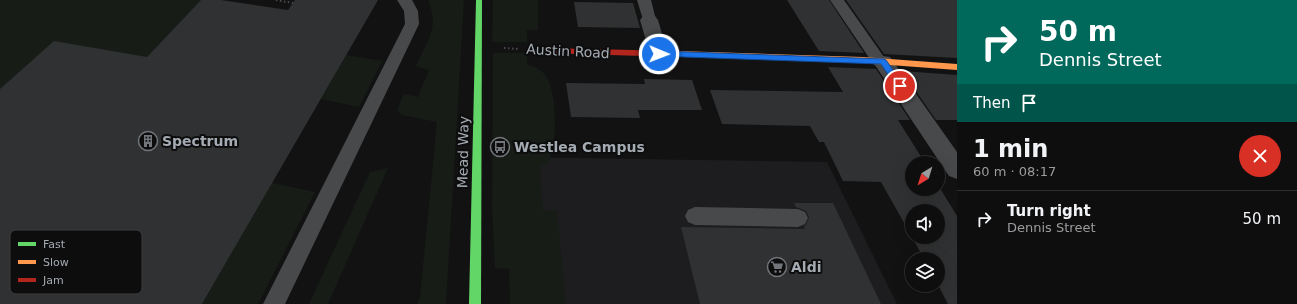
<!DOCTYPE html>
<html lang="en">
<head>
<meta charset="utf-8">
<style>
	:root { --surface:#0e0e0e; --page:#171717; --text:#f1f3f6; --muted:#9b9c9e; --line:#2e2e2e }
	body { margin:0; font-family:"DejaVu Sans",sans-serif; background:var(--page); color:var(--text); height:100vh; display:flex; flex-direction:column; font-size:15px; white-space:nowrap }
	* { box-sizing:border-box; margin:0 }
	p { font-size:13px; color:var(--muted) }
	.icon { flex:none; width:22px; height:22px; fill:none; stroke:currentColor; stroke-width:2; stroke-linecap:round; stroke-linejoin:round }
	.map { position:relative; flex:1; overflow:hidden }
	.drawer { display:flex; flex-direction:column; background:var(--surface); width:340px }
	.drawer>* { flex:none }
	.guide { background:#00695c; color:#fff; overflow:hidden }
	.needle { width:26px; rotate:218deg }
	.buttons { position:absolute; left:905px; top:156px; display:grid; gap:8px }
	.buttons a { display:grid; place-items:center; width:40px; height:40px; border-radius:50%; background:var(--surface); box-shadow:0 4px 16px #0002,0 0 0 1px var(--line); font-size:20px }
	.pin { position:absolute; display:grid; place-items:center; width:34px; height:34px; color:#fff; margin:-17px; border:2px solid #fff; border-radius:50%; box-shadow:0 1px 4px #0007 }
	.me { position:absolute; width:44px; margin:-22px; rotate:91deg; stroke-linejoin:round; filter:drop-shadow(0 0 3px #0008) }
	.turn { display:flex; align-items:center; gap:14px; height:84px; padding:0 16px; font-size:18px }
	.turn .icon { width:52px; height:52px; stroke-width:2.5 }
	.turn b { display:block; font-size:28px; line-height:34px }
	.then { display:flex; align-items:center; height:38px; padding:0 16px; background:#0003; gap:8px; font-size:15px }
	.round { display:grid; place-items:center; flex:none; width:42px; height:42px; border-radius:21px; background:var(--page) }
	.head { display:flex; align-items:center; justify-content:space-between; height:68px; padding:0 16px }
	h1 { font-size:24px; font-weight:800; line-height:30px }
	ul { padding:0; list-style:none }
	li { display:flex; align-items:center; gap:12px; height:56px; padding:0 16px; border-top:1px solid var(--line) }
	li div { flex:1 }
	li b { display:block; font-size:15px }
	li em { font-style:normal }
	main { display:flex; flex:1; min-height:0 }
	.map>svg:first-child { display:block }
</style>
</head>
<body>
<main>
<div class="map">
<svg width="957" height="304" viewBox="0 0 957 304">
	<rect width="100%" height="100%" fill="#121213"/>
	<path fill="#1d1d1f" d="M 515,157 L 827,162 L 897,304 L 518,304 Z"/>
	<g fill="#171c17">
		<path d="M 0,0 L 201,0 L 147,57 L 0,89 Z"/>
		<path d="M 428,0 L 464,0 L 446,304 L 417,304 L 420,297 L 437,122 L 402,115 L 397,110 L 404,94 L 418,97 L 429,70 L 416,66 C 427,41 440,28 428,0 Z"/>
		<path d="M 493,0 L 538,0 L 538,30 L 527,30 L 527,42 L 492,42 Z"/>
		<path d="M 493,53 L 527,53 L 527,64 C 535,67 543,70 547,78 C 558,96 557,148 547,165 L 540,165 L 543,210 L 557,210 L 566,304 L 510,304 L 509,269 L 495,268 L 492,209 Z"/>
		<path d="M 346,55 L 382,61 L 359,107 L 321,99 Z"/>
		<path d="M 388,168 L 328,304 L 309,304 L 370,172 Z"/>
		<path d="M 272,183 L 315,192 L 258,304 L 202,304 Z"/>
	</g>
	<g fill="#303132">
		<path d="M 201,0 L 221,0 L 288,10 L 295,0 L 378,0 L 202,304 L 0,304 L 0,89 L 54,41 L 147,57 Z"/>
		<path d="M 787,0 L 829,0 L 864,53 L 819,51 Z"/>
		<path d="M 846,0 L 957,0 L 957,58 L 884,54 Z"/>
		<path d="M 574,2 L 633,3 L 640,28 L 578,27 Z"/>
		<path d="M 828,67 L 876,69 L 910,120 L 898,120 L 925,163 L 912,163 L 912,189 L 938,189 L 938,185 L 957,216 L 957,304 L 948,304 L 938,285 L 938,259 L 924,259 L 912,237 L 938,237 L 938,211 L 912,211 L 912,237 L 881,182 L 843,181 L 824,142 L 819,142 L 810,126 L 722,124 L 710,90 L 843,92 Z"/>
		<path d="M 902,71 L 957,75 L 957,120 L 936,120 Z"/>
		<path d="M 644,79 L 692,80 L 702,110 L 638,110 L 640,118 L 571,117 L 566,83 L 645,84 Z"/>
		<path d="M 794,203 L 833,203 L 881,304 L 700,304 L 681,227 L 805,229 L 804,226 L 806,225 L 809,217 L 806,211 L 796,207 Z"/>
	</g>
	<g fill="none" stroke-linecap="round" stroke-linejoin="round">
		<g stroke="#48494c" stroke-width="2" stroke-dasharray="1.5 2.5" stroke-linecap="butt">
			<path d="M 276,0 L 293,3"/>
			<path d="M 504,48 L 519,49"/>
		</g>
		<g fill="#47494b" fill-rule="evenodd">
			<path d="M 397,0 L 412,0 L 418,11 L 419,24 L 285,304 L 263,304 L 405,24 L 404,11 Z"/>
			<path d="M 637,0 L 651,0 L 656,20 L 654,23 L 649,25 L 644,23 Z"/>
			<path d="M 830,0 L 844,0 L 884,57 L 887,61 L 884,65 L 879,66 L 874,65 Z"/>
			<path d="M 695,207 L 798,209 L 805,212 L 808,218 L 805,224 L 798,227 L 695,225 L 688,222 L 685,216 L 688,210 Z"/>
		</g>
		<g fill="#47494b" fill-rule="evenodd">
			<path d="M 649,14 L 655,16 L 658,20 L 668,54 L 666,58 L 659,60 L 652,58 L 650,54 L 640,20 L 643,16 Z"/>
			<path d="M 883,56 L 890,57 L 957,152 L 957,179 L 949,176 L 873,62 L 876,57 Z"/>
		</g>
		<path fill="#63d668" fill-rule="evenodd" d="M 476,0 L 482,0 L 481,304 L 469,304 Z"/>
		<path fill="#ff974d" fill-rule="evenodd" d="M 678,51 L 863,57 L 957,64 L 957,70 L 863,63 L 675,56 L 675,52 Z"/>
		<path fill="#b3261e" fill-rule="evenodd" d="M 544,48 L 678,51 L 682,54 L 678,57 L 541,53 L 540,51 Z"/>
	</g>
	<path fill="#1a73e8" stroke="#114b97" d="M 659,51 L 884,59 L 886,60 L 904,86 L 903,88 L 897,88 L 881,64 L 656,56 L 656,52 Z"/>
	<defs>
		<symbol id="building-ring" viewBox="-11 -11 22 22"><circle r="9.5" fill="#0d0d0e" stroke="#72757a" stroke-width="1.5"/><path d="M-4-6H4V6H1V3H-1V6H-4ZM-2.5-4.3h1.7v1.8h-1.7ZM.8-4.3h1.7v1.8H.8ZM-2.5-1h1.7V.8h-1.7ZM.8-1h1.7V.8H.8Z" fill="#72757a"/></symbol>
		<symbol id="bus-ring" viewBox="-11 -11 22 22"><circle r="9.5" fill="#0d0d0e" stroke="#72757a" stroke-width="1.5"/><path d="M-5-6H5V4H4V6H2V4H-2V6H-4V4H-5ZM-3.5-4V0h7V-4ZM-3.5 1.2v1.5H-2V1.2ZM2 1.2v1.5H3.5V1.2Z" fill="#72757a"/></symbol>
		<symbol id="supermarket-ring" viewBox="-11 -11 22 22"><circle r="9.5" fill="#0d0d0e" stroke="#72757a" stroke-width="1.5"/><path d="M-6-5.5h2.5l.6 2H6L4.5 2H-2.5L-4.4-4H-6ZM-1.5 3.2a1.3 1.3 0 1 0 .1 0ZM3 3.2a1.3 1.3 0 1 0 .1 0Z" fill="#72757a"/></symbol>
	</defs>
	<g fill-rule="evenodd">
		<use href="#building-ring" x="137" y="130" width="22" height="22"/>
		<use href="#bus-ring" x="489" y="136" width="22" height="22"/>
		<use href="#supermarket-ring" x="766" y="256" width="22" height="22"/>
	</g>
	<g text-anchor="middle" stroke-width="4" stroke-linejoin="round" paint-order="stroke">
		<g font-size="14" fill="#a5abb2" stroke="#0d0d0e">
			<text transform="translate(568 51) rotate(3)" y="5">Austin Road</text>
			<text transform="translate(463 152) rotate(-89)" y="5">Mead Way</text>
		</g>
		<g font-size="14" font-weight="bold" fill="#a5abb2" stroke="#0d0d0e" text-anchor="start">
			<text x="162" y="146">Spectrum</text>
			<text x="514" y="152">Westlea Campus</text>
			<text x="791" y="272">Aldi</text>
		</g>
	</g>
	<rect x="10" y="230" width="132" height="64" rx="6" fill="#0d0d0e" stroke="#3b3c3f" stroke-width="1"/>
	<rect x="18" y="242" width="18" height="4" fill="#63d668"/>
	<rect x="18" y="260" width="18" height="4" fill="#ff974d"/>
	<rect x="18" y="278" width="18" height="4" fill="#b3261e"/>
	<g font-size="11" fill="#a5abb2">
		<text x="43" y="248">Fast</text>
		<text x="43" y="266">Slow</text>
		<text x="43" y="284">Jam</text>
	</g>
</svg>
<div class="buttons">
<a><svg class="needle" viewBox="-14 -14 28 28"><path d="M0-13l5 13h-10z" fill="#e53935"/><path d="M0 13l5-13h-10z" fill="#9b9c9e"/></svg></a>
<a><svg class="icon" aria-label="sound" viewBox="0 0 24 24"><path d="M4 9h4l5-4v14l-5-4H4zM17 9q2 3 0 6"/></svg></a>
<a><svg class="icon" aria-label="layers" viewBox="0 0 24 24"><path d="M12 4l9 5-9 5-9-5zM3 14l9 5 9-5"/></svg></a>
</div>
<div class="pin" style="left:900px;top:86px;background:#d93025"><svg class="icon" aria-label="arrive" viewBox="0 0 24 24"><path d="M6 21V4h12l-3 4 3 4H6"/></svg></div>
<svg class="me" style="left:659px;top:54px" viewBox="-20 -20 40 40"><circle r="17" fill="#1a73e8" stroke="#fff" stroke-width="3"/><path d="M0-11L8 9 0 5-8 9z" fill="#fff"/></svg>
</div>
<section class="drawer">
<div class="guide">
<div class="turn"><svg class="icon" aria-label="right" viewBox="0 0 24 24"><path d="M7 20v-9h11M14 6l5 5-5 5"/></svg><div><b>50 m</b>Dennis Street</div></div>
<div class="then">Then<svg class="icon" aria-label="arrive" viewBox="0 0 24 24"><path d="M6 21V4h12l-3 4 3 4H6"/></svg></div>
</div>
<div class="head"><div><h1>1 min</h1><p>60 m · 08:17</p></div><a class="round" style="background:#d93025;color:#fff"><svg class="icon" aria-label="close" viewBox="0 0 24 24"><path d="M6 6l12 12M18 6L6 18"/></svg></a></div>
<ul>
<li><svg class="icon" aria-label="right" viewBox="0 0 24 24"><path d="M7 20v-9h11M14 6l5 5-5 5"/></svg><div><b>Turn right</b><p>Dennis Street</p></div><em>50 m</em></li>
</ul>
</section>
</main>
</body>
</html>
